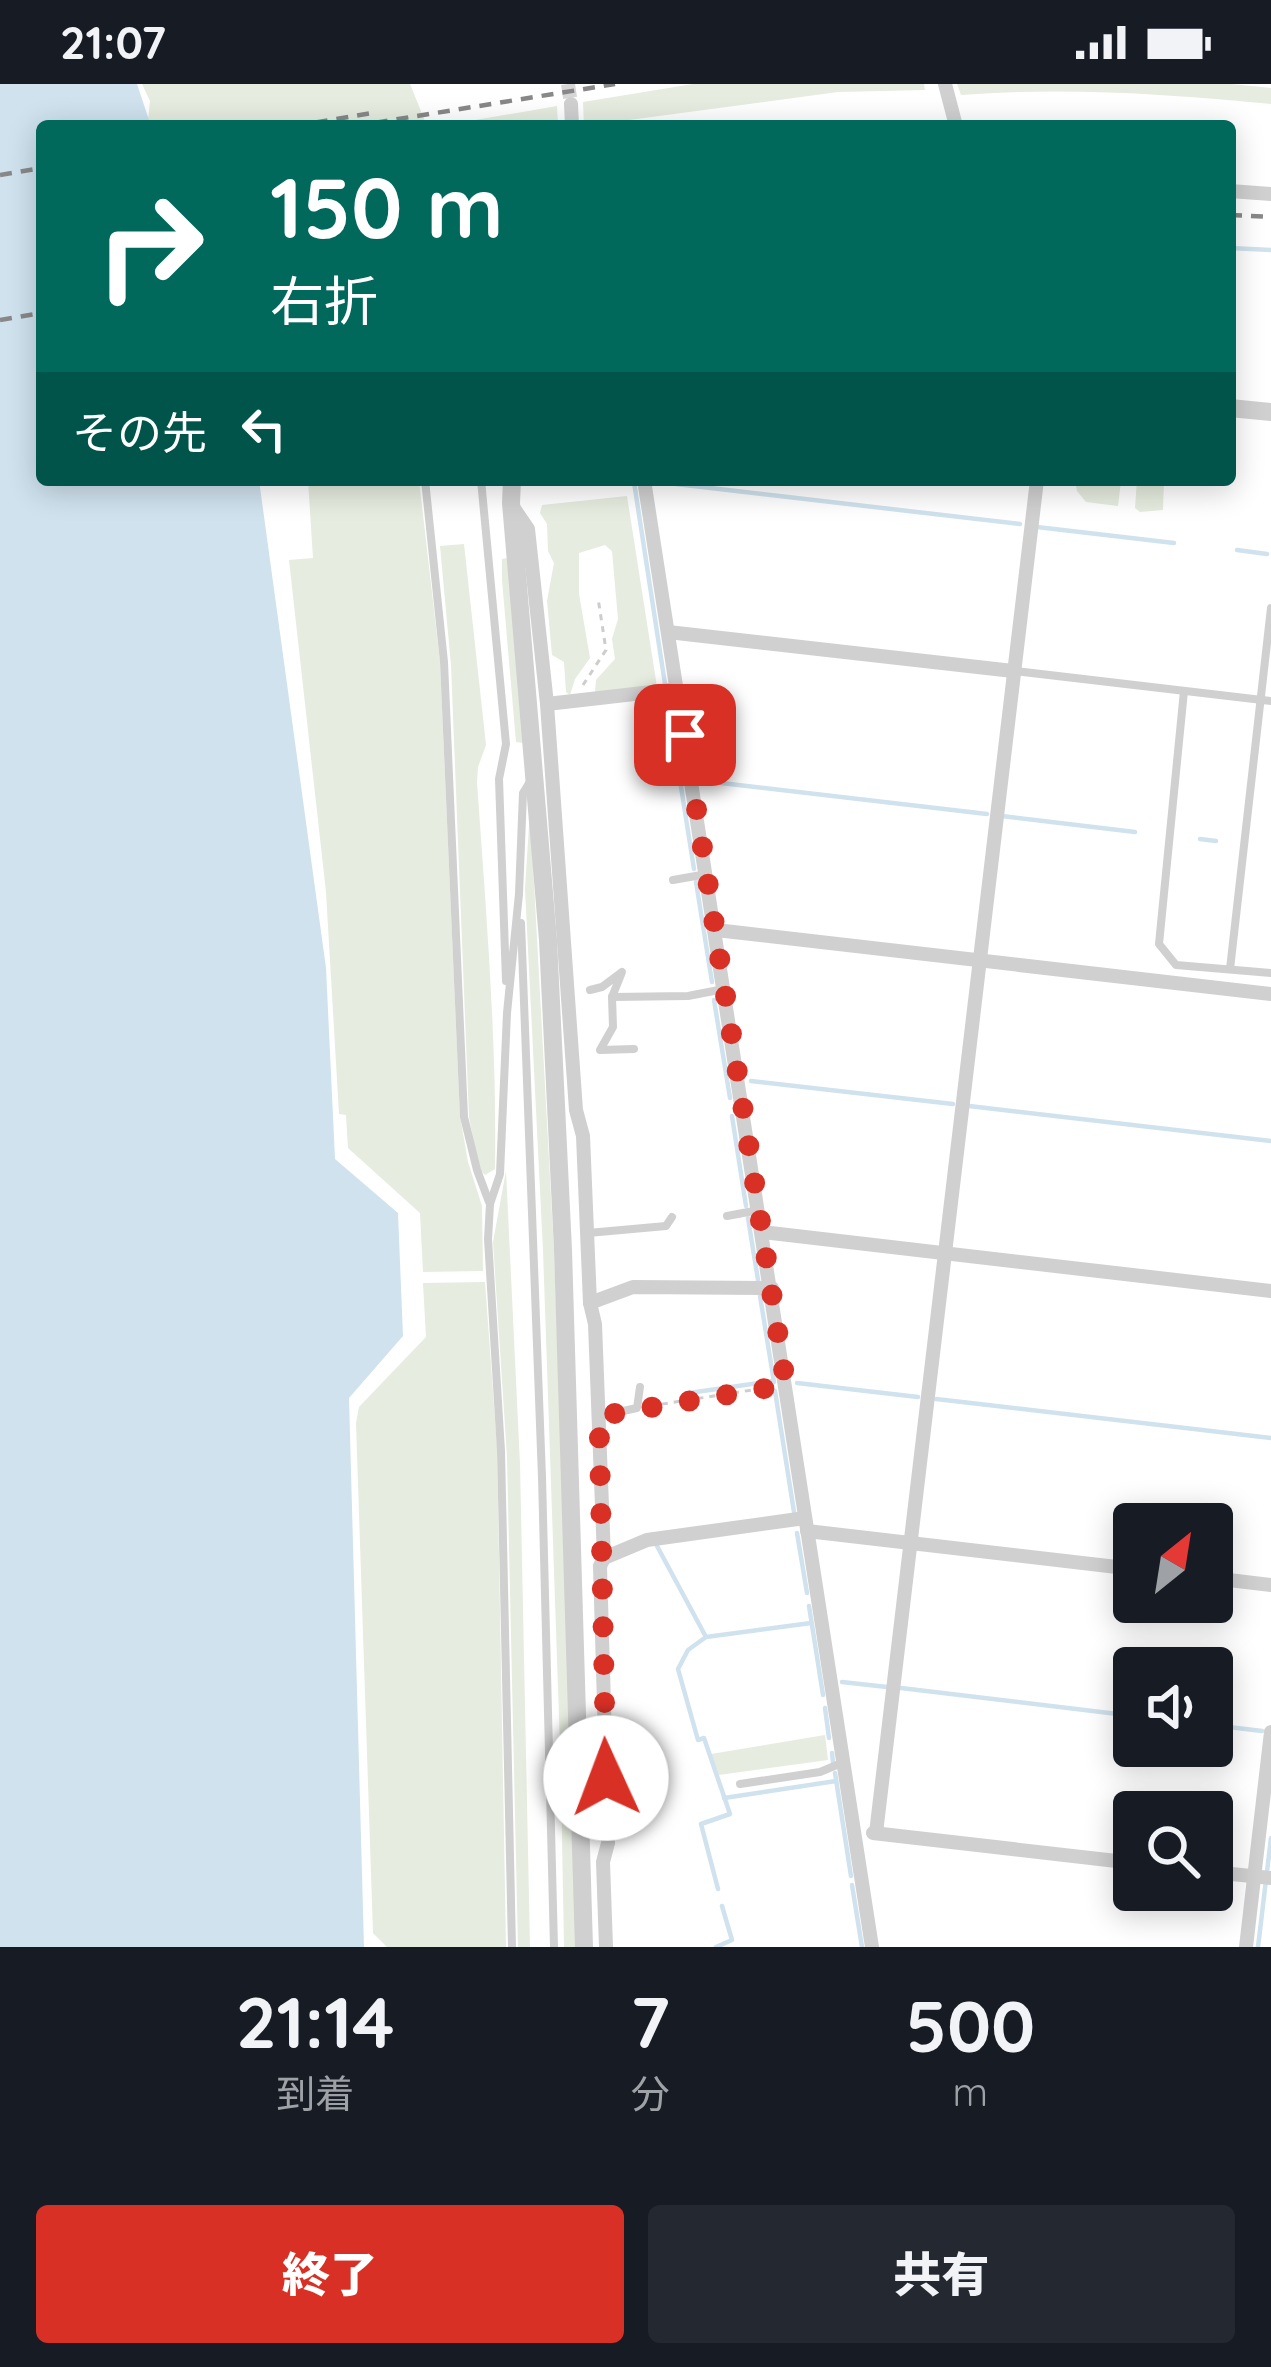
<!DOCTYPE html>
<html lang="ja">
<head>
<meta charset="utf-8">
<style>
	:root { --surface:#171b24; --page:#242831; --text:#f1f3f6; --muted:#9ea1a6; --accent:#d93025 }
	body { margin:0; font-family:Quicksand,"Noto Sans JP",sans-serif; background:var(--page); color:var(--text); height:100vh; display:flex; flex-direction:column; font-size:45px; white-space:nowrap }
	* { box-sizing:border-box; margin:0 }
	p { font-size:39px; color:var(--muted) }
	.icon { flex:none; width:66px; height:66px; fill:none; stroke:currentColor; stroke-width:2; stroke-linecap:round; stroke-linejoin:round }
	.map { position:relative; height:1863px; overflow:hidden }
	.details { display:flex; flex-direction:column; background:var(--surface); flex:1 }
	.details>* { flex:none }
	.banner { position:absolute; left:36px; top:36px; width:1200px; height:366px; border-radius:12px; box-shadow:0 6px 30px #0003; background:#00695c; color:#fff; overflow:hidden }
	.needle { width:78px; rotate:30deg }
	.tools { position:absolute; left:1113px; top:1419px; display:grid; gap:24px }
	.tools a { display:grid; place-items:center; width:120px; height:120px; border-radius:12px; background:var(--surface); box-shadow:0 6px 30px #0003; font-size:60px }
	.pin { position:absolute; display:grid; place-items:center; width:102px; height:102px; color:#fff; margin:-51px; border-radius:24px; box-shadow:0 6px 18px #0006 }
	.me { position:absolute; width:132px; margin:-66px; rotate:358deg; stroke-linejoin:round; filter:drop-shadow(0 0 9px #0008) }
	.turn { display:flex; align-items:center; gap:42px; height:252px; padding:0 36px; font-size:54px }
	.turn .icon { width:156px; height:156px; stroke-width:2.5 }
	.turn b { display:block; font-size:84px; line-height:102px }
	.then { display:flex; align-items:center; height:114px; padding:0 36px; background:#0003; gap:24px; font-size:45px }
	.eta { display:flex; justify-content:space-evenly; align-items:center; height:204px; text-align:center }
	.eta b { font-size:72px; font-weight:800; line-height:84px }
	.cta { display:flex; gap:24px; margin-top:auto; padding:24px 36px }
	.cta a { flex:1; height:138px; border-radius:12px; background:var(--accent); color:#fff; font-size:48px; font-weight:800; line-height:138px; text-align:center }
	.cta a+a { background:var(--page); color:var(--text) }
	.status { display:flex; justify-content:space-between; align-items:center; height:84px; padding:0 60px; background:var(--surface); direction:ltr }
	.status svg { height:33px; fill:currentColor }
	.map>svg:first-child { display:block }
</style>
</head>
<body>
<div class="status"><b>21:07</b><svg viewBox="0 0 49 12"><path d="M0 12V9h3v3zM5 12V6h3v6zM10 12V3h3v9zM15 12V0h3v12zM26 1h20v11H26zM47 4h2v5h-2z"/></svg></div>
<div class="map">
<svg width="1271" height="1863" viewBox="0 0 1271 1863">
	<rect width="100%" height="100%" fill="#fff"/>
	<g fill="#e6ecdf">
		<path d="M 142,0 L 410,0 L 427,42 L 151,42 L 148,36 L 150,17 Z"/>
		<path d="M 693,0 L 924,0 L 925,6 L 838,8 L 584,42 L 583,18 Z"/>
		<path d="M 957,0 L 1231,0 L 1271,4 L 1271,20 C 1167,10 1065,3 961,11 Z"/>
		<path d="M 557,22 L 558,42 L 445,41 L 458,39 Z"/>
		<path d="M 308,396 L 419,396 L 440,578 L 460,1032 L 468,1078 L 482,1122 L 483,1187 L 423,1188 L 420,1129 L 348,1064 L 346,1031 L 339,1030 L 326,808 L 289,476 L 313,474 Z"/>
		<path d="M 1075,396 L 1121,397 L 1118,422 L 1086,418 L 1077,407 Z"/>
		<path d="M 1137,396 L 1164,396 L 1163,426 L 1140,428 L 1135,424 Z"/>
		<path d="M 627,412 L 657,603 L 595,608 L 596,596 L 615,575 L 612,555 L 618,535 L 612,467 L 605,461 L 579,469 L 579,510 L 590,574 L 575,595 L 570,611 L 566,608 L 564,578 L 552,571 L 547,517 L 554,479 L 548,467 L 547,440 L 540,429 L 542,421 Z"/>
		<path d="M 464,460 L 486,661 L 478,683 L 477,698 C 486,827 497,956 495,1085 L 485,1091 L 479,1085 L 469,1033 L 451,581 L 440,462 Z"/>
		<path d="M 507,474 L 524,659 L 516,658 L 502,496 L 502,475 Z"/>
		<path d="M 530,726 L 554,1167 L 573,1691 L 561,1691 L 543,1166 L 525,805 Z"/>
		<path d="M 506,1087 L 520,1380 L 530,1863 L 518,1863 L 507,1373 L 493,1158 Z"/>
		<path d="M 485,1198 L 497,1363 L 506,1863 L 387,1863 L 373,1849 L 356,1339 L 359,1323 L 426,1253 L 423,1199 Z"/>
		<path d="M 825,1651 L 828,1676 L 719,1691 L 711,1670 Z"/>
		<path d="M 561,1697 L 572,1697 L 576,1863 L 564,1863 Z"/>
	</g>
	<path fill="#cfe2ee" d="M 0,0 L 137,0 L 151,42 L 42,42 L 42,396 L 259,396 L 326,884 L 335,1075 L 398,1129 L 403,1252 L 349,1314 L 364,1863 L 0,1863 Z"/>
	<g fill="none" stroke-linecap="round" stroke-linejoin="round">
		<g stroke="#cfe2ee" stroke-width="4.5">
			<path d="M 1230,164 L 1271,166"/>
			<path d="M 634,398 L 665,600"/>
			<path d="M 659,398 L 1020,440"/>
			<path d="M 1037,443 L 1174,459"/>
			<path d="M 1237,466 L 1267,470"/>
			<path d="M 667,614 L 694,785"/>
			<path d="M 704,697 L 987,730"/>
			<path d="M 1002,732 L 1135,748"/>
			<path d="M 1200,755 L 1216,757"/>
			<path d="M 696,798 L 712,898"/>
			<path d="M 714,916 L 730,1014"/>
			<path d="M 751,997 L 953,1020"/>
			<path d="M 969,1022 L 1271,1057"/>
			<path d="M 732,1032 L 746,1122"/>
			<path d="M 748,1134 L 758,1196"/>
			<path d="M 760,1212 L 774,1298"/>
			<path d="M 797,1299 L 918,1313"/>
			<path d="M 775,1307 L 794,1428"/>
			<path d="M 689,1309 L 773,1297"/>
			<path d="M 936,1315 L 1271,1354"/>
			<path d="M 797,1449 L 807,1509"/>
			<path d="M 657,1462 L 706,1553 L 811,1539"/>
			<path d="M 809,1522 L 823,1611"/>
			<path d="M 706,1553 L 688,1566 L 678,1585 L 698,1656 L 704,1654 L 730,1730 L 701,1740 L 718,1805"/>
			<path d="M 842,1598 L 887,1603"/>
			<path d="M 901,1604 L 1134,1632"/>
			<path d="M 825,1624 L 829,1654"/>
			<path d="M 1212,1641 L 1262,1647"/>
			<path d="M 832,1669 L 833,1678"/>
			<path d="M 835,1689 L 851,1792"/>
			<path d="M 724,1714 L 836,1697"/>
			<path d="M 852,1801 L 862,1863"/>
			<path d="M 716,1863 L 732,1856 L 722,1822"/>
			<path d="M 1258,1863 L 1271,1754"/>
		</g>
		<path stroke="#d6d6d6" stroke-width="14" stroke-dasharray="14 7" stroke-linecap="butt" d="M 568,0 L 571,20"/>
		<g stroke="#cdcdcd" stroke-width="3" stroke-dasharray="6 6" stroke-linecap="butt">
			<path d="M 583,601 L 606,566 L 598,514"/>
			<path d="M 650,1322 L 771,1303"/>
		</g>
		<g stroke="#d0d0d0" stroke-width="8">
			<path d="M 425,396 L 444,578 L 464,1033 L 477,1086 L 489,1118"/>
			<path d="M 481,396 L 506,660 L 499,695 L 506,897"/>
			<path d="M 1015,587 L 1271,617"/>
			<path d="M 1184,607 L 1159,860 L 1176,881 L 1271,889"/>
			<path d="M 673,796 L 707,790"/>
			<path d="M 521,839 L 542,1393 L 554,1863"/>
			<path d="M 1230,885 L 1271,524"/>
			<path d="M 590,906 L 602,903 L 622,888 L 612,913"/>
			<path d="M 634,965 L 600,966 L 613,943 L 612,913 L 688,912 L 724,905"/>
			<path d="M 727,1132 L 759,1126"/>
			<path d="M 588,1149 L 666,1142 L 672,1133"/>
			<path d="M 600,1332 L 637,1324 L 640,1303"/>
			<path d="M 740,1700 L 820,1688 L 844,1678"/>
			<path d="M 512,1863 L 501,1367 L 488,1155 L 490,1120 L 500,1090 L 507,929 L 519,810 L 523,709 L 531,696"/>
		</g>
		<g stroke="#d0d0d0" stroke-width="14">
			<path d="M 945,0 L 956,42"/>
			<path d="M 571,20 L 572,42"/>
			<path d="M 1230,107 L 1271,110"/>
			<path d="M 644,396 L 872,1863"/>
			<path d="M 513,423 L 528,445 L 547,620 L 576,1026 L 583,1052 L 590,1219 L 595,1240 L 604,1474 L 600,1482 L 608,1759 L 603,1778 L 606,1863"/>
			<path d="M 668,548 L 1013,587"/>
			<path d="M 547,620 L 678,605"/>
			<path d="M 716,846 L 1271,910"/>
			<path d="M 762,1148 L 1271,1207"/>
			<path d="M 590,1219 L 633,1203 L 772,1204"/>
			<path d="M 807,1447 L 1134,1485"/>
			<path d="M 604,1474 L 647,1456 L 805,1434"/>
			<path d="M 1212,1494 L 1271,1501"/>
			<path d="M 873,1749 L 1134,1779"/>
			<path d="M 876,1749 L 1037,396"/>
			<path d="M 1212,1788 L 1271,1794"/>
			<path d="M 1246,1863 L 1271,1648"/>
		</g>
		<g stroke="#d0d0d0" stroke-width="18">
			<path d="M 1230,324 L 1271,328"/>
			<path d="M 512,396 L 511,419 L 548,856 L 563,1166 L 584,1863"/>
		</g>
		<g stroke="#888" stroke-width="4.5" stroke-dasharray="12 9" stroke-linecap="butt">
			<path d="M 295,42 L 372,29"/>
			<path d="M 355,42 L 615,0"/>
			<path d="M 0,91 L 42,84"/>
			<path d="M 1230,131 L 1271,133"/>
			<path d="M 0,236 L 42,229"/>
		</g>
	</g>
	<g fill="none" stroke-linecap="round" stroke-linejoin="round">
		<path stroke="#d93025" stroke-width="21" stroke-dasharray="0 37.8" d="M 606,1694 L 599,1332 L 786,1301 L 685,651"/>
	</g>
</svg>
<div class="tools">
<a><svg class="needle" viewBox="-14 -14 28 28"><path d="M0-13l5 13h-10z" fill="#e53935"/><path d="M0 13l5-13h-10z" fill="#9ea1a6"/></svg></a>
<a><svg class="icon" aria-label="sound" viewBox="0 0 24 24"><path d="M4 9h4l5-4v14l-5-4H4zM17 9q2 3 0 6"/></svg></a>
<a><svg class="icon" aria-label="search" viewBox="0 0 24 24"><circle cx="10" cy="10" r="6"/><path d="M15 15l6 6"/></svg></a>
</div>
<div class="pin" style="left:685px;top:651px;background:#d93025"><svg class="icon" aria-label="arrive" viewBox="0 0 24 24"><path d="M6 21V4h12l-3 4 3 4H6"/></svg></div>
<svg class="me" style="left:606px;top:1694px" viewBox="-20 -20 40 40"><circle r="19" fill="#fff"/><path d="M0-13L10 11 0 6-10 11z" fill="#d93025"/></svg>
<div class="banner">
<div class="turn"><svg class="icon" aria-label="right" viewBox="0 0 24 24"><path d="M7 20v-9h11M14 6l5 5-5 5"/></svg><div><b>150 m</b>右折</div></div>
<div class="then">その先<svg class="icon" aria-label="left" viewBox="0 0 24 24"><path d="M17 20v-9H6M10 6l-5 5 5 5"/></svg></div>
</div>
</div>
<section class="details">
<div class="eta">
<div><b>21:14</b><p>到着</p></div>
<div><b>7</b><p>分</p></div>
<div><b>500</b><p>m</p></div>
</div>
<div class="cta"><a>終了</a><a>共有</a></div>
</section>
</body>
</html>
